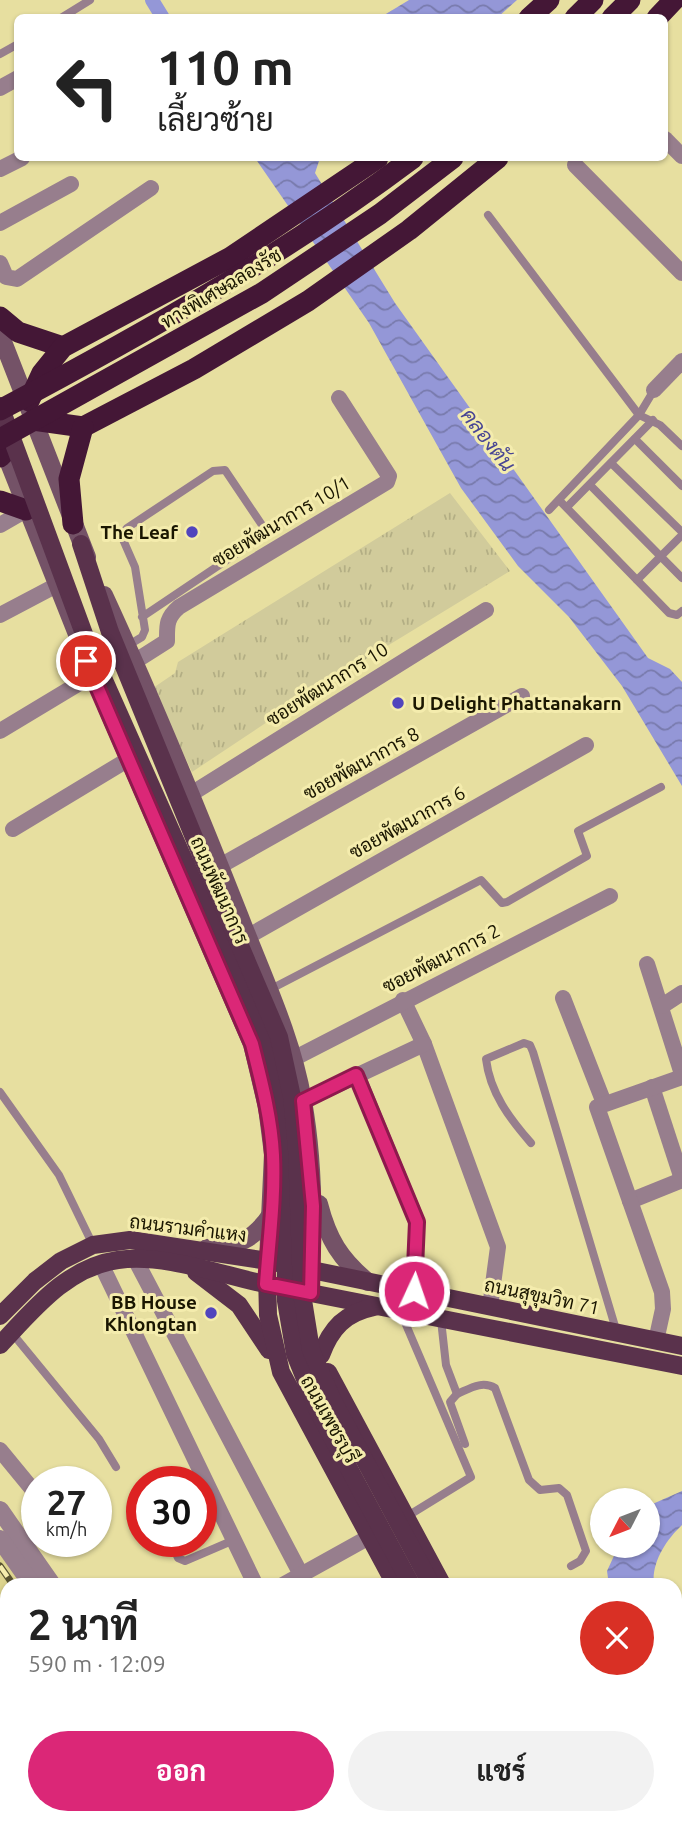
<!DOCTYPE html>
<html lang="th">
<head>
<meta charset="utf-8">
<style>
	:root { --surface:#fff; --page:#f2f2f2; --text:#222; --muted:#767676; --accent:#db2777 }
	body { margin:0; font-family:Ubuntu,Sarabun,sans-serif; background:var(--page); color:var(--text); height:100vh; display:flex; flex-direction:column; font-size:26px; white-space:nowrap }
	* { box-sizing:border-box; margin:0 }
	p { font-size:23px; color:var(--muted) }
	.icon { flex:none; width:38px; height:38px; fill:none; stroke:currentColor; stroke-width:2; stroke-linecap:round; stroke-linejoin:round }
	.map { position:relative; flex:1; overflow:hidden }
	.sheet { position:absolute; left:0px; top:1578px; width:682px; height:247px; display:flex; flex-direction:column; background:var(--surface); border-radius:21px 21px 0 0; box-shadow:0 2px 5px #0004 }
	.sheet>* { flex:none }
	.top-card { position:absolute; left:14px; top:14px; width:654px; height:147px; border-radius:10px; box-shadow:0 2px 5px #0004; background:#fff; color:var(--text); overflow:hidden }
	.needle { width:46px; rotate:228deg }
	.fabs { position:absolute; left:590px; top:1488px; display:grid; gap:14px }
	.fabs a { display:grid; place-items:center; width:70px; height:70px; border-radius:50%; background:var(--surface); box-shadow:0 2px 5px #0004; font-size:35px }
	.speed { position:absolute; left:21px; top:1466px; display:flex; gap:14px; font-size:35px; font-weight:700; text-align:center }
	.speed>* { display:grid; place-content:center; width:91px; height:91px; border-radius:50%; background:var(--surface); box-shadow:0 2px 5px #0004; line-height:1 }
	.speed small { font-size:18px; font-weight:400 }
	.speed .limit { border:10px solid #d22; background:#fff; color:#111 }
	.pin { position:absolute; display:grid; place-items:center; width:60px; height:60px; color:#fff; margin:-30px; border:4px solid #fff; border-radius:50%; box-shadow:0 2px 7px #0007 }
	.me { position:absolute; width:77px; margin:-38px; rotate:3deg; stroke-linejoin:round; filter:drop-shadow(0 0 5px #0008) }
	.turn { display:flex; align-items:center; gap:24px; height:147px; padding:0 28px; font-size:32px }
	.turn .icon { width:91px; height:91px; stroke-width:2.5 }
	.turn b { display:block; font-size:49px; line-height:60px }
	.round { display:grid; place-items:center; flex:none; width:74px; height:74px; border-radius:37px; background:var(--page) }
	.headline { display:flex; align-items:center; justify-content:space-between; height:119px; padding:0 28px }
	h1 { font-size:42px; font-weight:700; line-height:52px }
	.cta { display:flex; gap:14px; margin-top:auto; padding:14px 28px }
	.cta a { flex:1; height:80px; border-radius:42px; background:var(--accent); color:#fff; font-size:28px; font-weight:700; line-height:80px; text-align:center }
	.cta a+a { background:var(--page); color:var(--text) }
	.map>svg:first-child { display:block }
</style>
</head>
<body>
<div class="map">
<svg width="682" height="1825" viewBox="0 0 682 1825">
	<defs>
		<pattern id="grass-tufts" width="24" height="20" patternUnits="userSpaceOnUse" patternTransform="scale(1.75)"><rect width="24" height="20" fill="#d1cb9b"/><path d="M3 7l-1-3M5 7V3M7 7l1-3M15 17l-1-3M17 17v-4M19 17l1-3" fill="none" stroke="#b3ae84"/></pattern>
		<pattern id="water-waves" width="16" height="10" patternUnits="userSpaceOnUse" patternTransform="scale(1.75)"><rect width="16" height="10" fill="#9497d7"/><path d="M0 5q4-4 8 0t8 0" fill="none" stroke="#787aac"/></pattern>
	</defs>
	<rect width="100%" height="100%" fill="#e7dfa0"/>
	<g fill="#ddd48e">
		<path d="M 0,1543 L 30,1585 L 7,1586 L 7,1642 L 0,1632 Z"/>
		<path d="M 133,1818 L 196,1818 L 201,1825 L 137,1825 Z"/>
	</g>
	<path fill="url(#grass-tufts)" d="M 450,493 L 510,571 L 320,687 L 192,772 L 153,688 L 175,673 L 178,662 Z"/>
	<g fill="url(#water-waves)">
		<path d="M 409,0 L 517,0 L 498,17 L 381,17 Z"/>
		<path d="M 255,158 L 320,158 L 315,173 L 395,303 L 648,658 L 670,669 L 682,682 L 682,786 L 622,686 L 569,617 L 518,566 L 461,488 L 369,323 Z"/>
		<path d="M 682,1491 L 682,1525 C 666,1540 651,1563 654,1585 L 609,1585 L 607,1571 L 619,1545 L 648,1545 L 648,1506 Z"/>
		<path d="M 676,1638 L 682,1652 L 682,1803 L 676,1800 Z"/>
		<path d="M 450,1818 L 558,1818 L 516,1825 L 511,1820 L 500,1825 L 434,1825 Z"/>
	</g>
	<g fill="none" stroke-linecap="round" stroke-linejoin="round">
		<path stroke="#9497d7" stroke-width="14" d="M 152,0 L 163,18"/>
		<g stroke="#494694" stroke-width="2" stroke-dasharray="9 7" stroke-linecap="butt">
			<path d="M 676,1763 L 682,1762"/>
			<path d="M 480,1825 L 497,1825"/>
			<path d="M 499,1825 L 505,1818"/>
		</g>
		<g stroke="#977e8d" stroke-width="8">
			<path d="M 61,18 L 90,0"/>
			<path d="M 0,54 L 18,44"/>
			<path d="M 488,215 L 639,415 L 660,425 L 682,446"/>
			<path d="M 635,439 L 682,486"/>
			<path d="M 611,463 L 682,532"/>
			<path d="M 590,485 L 682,578"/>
			<path d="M 559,500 L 669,613 L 677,615 L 682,611"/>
			<path d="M 567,507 L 653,420"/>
			<path d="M 549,510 L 639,415 L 654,390"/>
			<path d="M 637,580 L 682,535"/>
			<path d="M 127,646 L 142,637 L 145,630 L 135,567 L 121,535 L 127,528 L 213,471 L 225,470 L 264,528 L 264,535 L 142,617"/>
			<path d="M 269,990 L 481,880 L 502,903 L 507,902 L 587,856 L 578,831 L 661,787"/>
			<path d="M 0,1092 L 59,1175 L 93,1245"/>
			<path d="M 531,1143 C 510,1119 490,1093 486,1059 L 524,1043 L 530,1045 L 533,1052 L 617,1333"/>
			<path d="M 401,1313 L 471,1477 L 406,1517"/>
			<path d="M 441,1320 L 446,1365 L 457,1394 C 469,1389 482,1380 495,1388 L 529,1480 L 540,1490 L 559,1488 L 567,1495 L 586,1551 L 580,1561 L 571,1566"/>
			<path d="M 12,1333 L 99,1439 L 116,1467"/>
			<path d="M 457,1394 L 450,1402 L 465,1444"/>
			<path d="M 201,1516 L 219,1507"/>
			<path d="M 171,1542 L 178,1558 L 185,1561 L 234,1540"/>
			<path d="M 0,1756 L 7,1777"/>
			<path d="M 21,1818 L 24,1825"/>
		</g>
		<g stroke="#977e8d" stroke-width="16">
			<path d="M 0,88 L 18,78"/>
			<path d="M 665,139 L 682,156"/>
			<path d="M 575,165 L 682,273"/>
			<path d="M 0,169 L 22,158"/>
			<path d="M 0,223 L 71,184"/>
			<path d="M 0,263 L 6,277 L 17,279 L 151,188"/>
			<path d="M 654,390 L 682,361"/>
			<path d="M 0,525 L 26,510"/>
			<path d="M 0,615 L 55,586"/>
			<path d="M 134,662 L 167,641 C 167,626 166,618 179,607 L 387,482 L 389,476 L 339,398"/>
			<path d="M 0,731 L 93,675"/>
			<path d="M 191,794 L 486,610"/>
			<path d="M 13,829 L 129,759"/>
			<path d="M 220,866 L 522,696"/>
			<path d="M 247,937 L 586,745"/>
			<path d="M 647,964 L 682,1074"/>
			<path d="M 563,998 L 604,1103"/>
			<path d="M 403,1000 L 424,1044 L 498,1247 L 490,1307"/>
			<path d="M 662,1006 L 682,993"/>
			<path d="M 293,1059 L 610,896"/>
			<path d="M 357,1075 L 417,1221 L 414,1291"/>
			<path d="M 652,1087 L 682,1179"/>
			<path d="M 303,1101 L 424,1044"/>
			<path d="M 630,1201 L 682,1180"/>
			<path d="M 135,1259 L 307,1586"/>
			<path d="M 101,1264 L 256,1586"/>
			<path d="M 656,1341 L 663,1309 L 662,1292 L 597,1107 L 682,1077"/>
			<path d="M 0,1450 L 37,1495"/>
			<path d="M 281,1586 L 371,1536"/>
			<path d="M 371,1818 L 373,1821"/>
		</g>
		<g stroke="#977e8d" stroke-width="18">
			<path d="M 0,1510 L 53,1586"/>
			<path d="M 0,1539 L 33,1586"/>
			<path d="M 199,1818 L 204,1825"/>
			<path d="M 217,1818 L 222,1825"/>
		</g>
		<g stroke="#745267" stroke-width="18">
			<path d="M 0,334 L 87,557"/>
			<path d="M 1,443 L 94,677"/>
			<path d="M 104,595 C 153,701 197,808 240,917 C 263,977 292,1037 303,1101 C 313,1157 314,1214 311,1270"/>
			<path d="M 106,706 L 252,1044 L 267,1107 L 273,1154 L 268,1261"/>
			<path d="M 319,1204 C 328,1239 340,1259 368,1282"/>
			<path d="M 207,1248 C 237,1247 255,1239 271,1214"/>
		</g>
		<g stroke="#5a324c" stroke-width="18">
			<path d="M 81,544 L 110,632 L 202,857"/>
			<path d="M 196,1272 L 239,1305 L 269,1350"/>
			<path d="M 267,1274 L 268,1315 L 281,1372 L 396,1586"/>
			<path d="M 0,1316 L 35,1281 L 61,1261 L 93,1245 L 130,1240 L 268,1261 L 682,1346"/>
			<path d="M 0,1345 C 33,1310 67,1267 118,1260 C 165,1253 224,1276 270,1285 C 407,1312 545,1339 682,1366"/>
			<path d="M 321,1355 C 331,1328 345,1313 374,1307"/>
			<path d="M 328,1372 L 443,1586"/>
			<path d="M 522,1818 L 526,1825"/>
			<path d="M 539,1818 L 542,1825"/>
			<path d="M 573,1818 L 576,1825"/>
		</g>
		<g stroke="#441736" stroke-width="21">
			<path d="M 529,18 L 549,0"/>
			<path d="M 575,18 L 593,0"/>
			<path d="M 612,18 L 630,0"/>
			<path d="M 657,18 L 674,0"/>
			<path d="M 0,317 L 18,332 L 63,347"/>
			<path d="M 29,401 L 42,373 L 63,347 L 231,257 L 378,158"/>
			<path d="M 33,420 L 83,427 L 194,369 L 308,301 L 409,230 L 498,158"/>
			<path d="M 0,457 L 5,452"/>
			<path d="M 0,501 L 26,510"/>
			<path d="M 73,524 L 69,479 L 83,427"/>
		</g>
		<defs>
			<g id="rail">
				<path d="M 0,1566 L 14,1586"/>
				<path d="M 0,1608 L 7,1617"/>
				<path d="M 0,1626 L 7,1636"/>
				<path d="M 153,1818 L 158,1825"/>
				<path d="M 181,1818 L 186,1825"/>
			</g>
		</defs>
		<use href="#rail" stroke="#585331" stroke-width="7"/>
		<use href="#rail" stroke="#f4ecad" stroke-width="4.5" stroke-dasharray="13" stroke-linecap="butt"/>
		<g stroke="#5a324c" stroke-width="18">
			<path d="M 0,406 L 87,642 L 265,1042 L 278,1095 L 285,1149 L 286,1301 L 295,1354 L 317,1409 L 412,1586"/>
			<path d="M 202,857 L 279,1037 L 292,1097 L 297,1150 L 302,1294 L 311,1350 L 333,1401 L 432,1586"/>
		</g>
		<g stroke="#441736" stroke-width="21">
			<path d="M 0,410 C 143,334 284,255 413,158"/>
			<path d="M 0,439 L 262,293 L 380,214 L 453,158"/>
		</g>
	</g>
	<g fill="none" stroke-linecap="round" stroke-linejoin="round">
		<defs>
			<path id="route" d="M 86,661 L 252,1044 C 261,1080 271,1117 273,1155 C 275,1198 269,1241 266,1284 L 311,1293 L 313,1206 L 303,1101 L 356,1075 L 417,1222 L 414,1291"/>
		</defs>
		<use href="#route" stroke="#8e194d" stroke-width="18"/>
		<use href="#route" stroke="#db2777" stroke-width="12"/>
	</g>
	<g fill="#5145bd" stroke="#f4ecad" stroke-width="2.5">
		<circle cx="192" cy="532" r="7"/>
		<circle cx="398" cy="703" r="7"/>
		<circle cx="211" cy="1313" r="7"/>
	</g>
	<g text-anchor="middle" stroke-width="6" stroke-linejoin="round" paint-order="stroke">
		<g font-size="19" fill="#1a1601" stroke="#f4ecad">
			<text transform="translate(221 288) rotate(-31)" y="7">ทางพิเศษฉลองรัช</text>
			<text transform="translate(281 521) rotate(-31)" y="7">ซอยพัฒนาการ 10/1</text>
			<text transform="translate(327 684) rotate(-32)" y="7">ซอยพัฒนาการ 10</text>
			<text transform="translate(361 763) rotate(-29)" y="7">ซอยพัฒนาการ 8</text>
			<text transform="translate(407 822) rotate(-29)" y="7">ซอยพัฒนาการ 6</text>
			<text transform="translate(220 890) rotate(66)" y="7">ถนนพัฒนาการ</text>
			<text transform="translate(441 958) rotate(-27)" y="7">ซอยพัฒนาการ 2</text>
			<text transform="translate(188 1228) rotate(7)" y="7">ถนนรามคำแหง</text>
			<text transform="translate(542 1296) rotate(12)" y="7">ถนนสุขุมวิท 71</text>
			<text transform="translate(330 1419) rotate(61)" y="7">ถนนเพชรบุรี</text>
		</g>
		<g font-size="19" font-weight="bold" fill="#1a1601" stroke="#f4ecad" text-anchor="end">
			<text x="178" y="539">The Leaf</text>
			<text x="412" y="710" text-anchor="start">U Delight Phattanakarn</text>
			<text x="197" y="1309">BB House<tspan x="197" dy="22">Khlongtan</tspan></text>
		</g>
		<g font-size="21" font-style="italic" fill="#494694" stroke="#f4ecad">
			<text transform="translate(488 440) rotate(52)" y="7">คลองตัน</text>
		</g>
	</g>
</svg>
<div class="fabs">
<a><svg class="needle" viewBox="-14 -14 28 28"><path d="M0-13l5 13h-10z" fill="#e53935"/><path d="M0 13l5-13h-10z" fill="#767676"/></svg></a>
</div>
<div class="speed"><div>27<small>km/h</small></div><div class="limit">30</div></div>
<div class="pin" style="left:86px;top:661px;background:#d93025"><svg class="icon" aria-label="arrive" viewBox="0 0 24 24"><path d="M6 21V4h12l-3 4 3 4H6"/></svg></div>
<svg class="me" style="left:414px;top:1291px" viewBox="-20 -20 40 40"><circle r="17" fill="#db2777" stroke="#fff" stroke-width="3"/><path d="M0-11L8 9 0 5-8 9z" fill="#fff"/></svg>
<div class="top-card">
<div class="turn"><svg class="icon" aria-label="left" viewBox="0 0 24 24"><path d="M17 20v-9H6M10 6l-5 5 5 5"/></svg><div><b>110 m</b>เลี้ยวซ้าย</div></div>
</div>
<section class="sheet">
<div class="headline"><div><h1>2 นาที</h1><p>590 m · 12:09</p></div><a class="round" style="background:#d93025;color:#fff"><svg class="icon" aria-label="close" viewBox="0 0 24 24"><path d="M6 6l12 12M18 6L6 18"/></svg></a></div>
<div class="cta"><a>ออก</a><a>แชร์</a></div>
</section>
</div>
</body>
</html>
